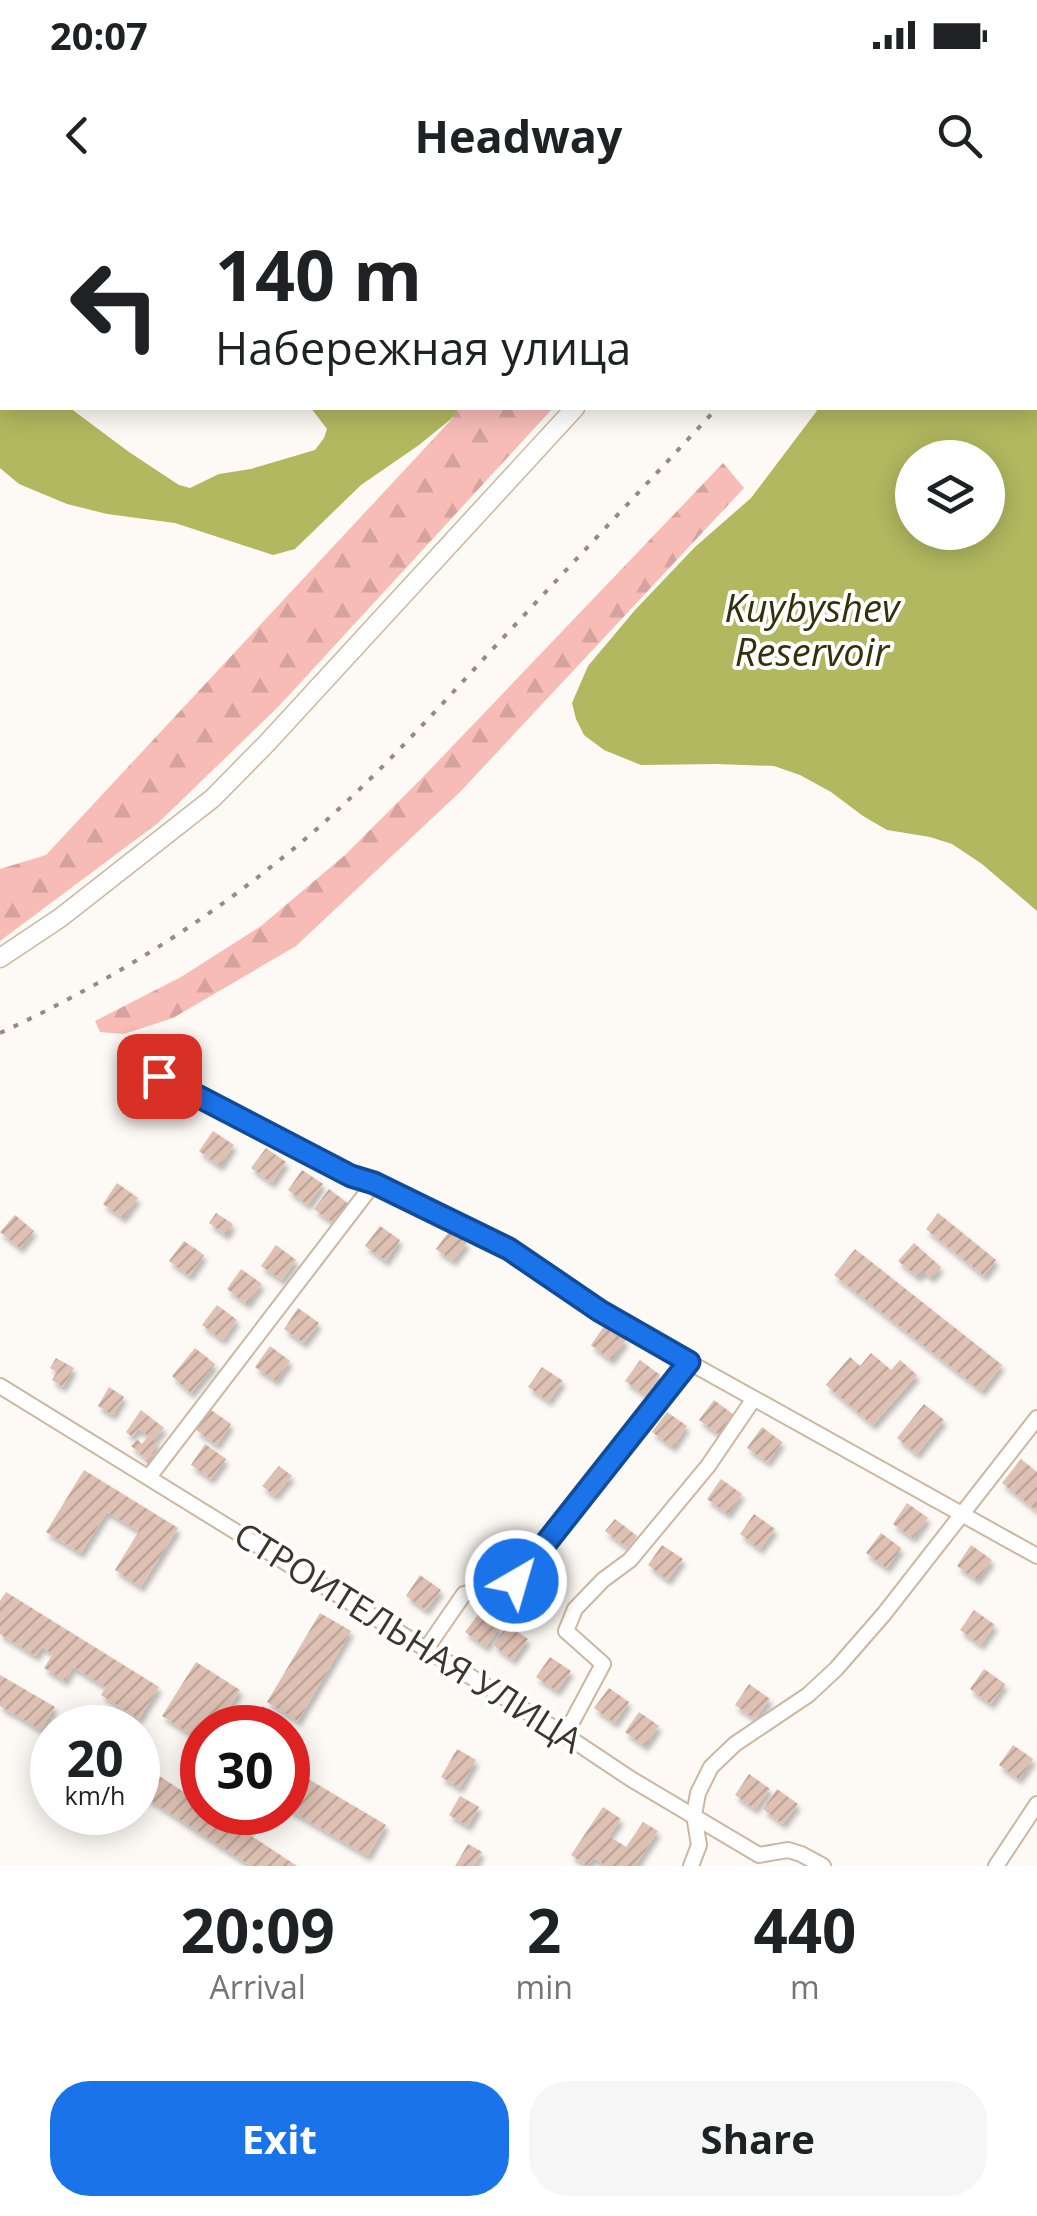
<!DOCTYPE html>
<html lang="en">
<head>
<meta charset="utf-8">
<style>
	:root { --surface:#fff; --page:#f6f6f6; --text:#202124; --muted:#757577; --accent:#1a73e8 }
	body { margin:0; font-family:"Open Sans",sans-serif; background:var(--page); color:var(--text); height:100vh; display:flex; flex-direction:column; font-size:38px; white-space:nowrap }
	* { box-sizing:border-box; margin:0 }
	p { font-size:32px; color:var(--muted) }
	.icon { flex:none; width:55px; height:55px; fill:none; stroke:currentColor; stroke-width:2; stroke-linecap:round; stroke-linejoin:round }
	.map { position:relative; height:1666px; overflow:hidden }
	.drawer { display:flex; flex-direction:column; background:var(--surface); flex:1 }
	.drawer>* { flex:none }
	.hud { position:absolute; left:0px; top:0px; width:1038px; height:210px; box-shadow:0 5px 25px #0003; background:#fff; color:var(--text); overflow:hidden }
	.buttons { position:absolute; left:895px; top:240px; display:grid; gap:20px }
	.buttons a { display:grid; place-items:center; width:110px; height:110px; border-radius:50%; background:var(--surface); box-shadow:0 5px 25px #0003; font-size:50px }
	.speed { position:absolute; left:30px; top:1505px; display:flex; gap:20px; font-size:50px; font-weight:700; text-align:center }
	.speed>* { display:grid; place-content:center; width:130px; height:130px; border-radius:50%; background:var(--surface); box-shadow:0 5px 25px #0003; line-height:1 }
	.speed small { font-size:25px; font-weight:400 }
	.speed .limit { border:15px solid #d22; background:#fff; color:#111 }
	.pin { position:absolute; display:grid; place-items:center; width:85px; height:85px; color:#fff; margin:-42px; border-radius:20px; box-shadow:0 5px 15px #0006 }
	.me { position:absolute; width:110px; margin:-55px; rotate:38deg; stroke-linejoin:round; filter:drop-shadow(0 0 8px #0008) }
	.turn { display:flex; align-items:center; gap:35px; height:210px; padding:0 50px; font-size:45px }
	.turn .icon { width:130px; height:130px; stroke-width:2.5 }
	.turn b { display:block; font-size:70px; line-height:85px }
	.eta { display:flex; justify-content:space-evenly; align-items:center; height:170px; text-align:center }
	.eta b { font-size:60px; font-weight:700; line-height:70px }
	.action { display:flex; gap:20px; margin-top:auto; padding:20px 50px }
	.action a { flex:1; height:115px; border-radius:40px; background:var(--accent); color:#fff; font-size:40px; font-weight:700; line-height:115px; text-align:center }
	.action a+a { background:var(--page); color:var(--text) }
	.status { display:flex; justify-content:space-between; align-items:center; height:70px; padding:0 50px; background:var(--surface); direction:ltr }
	.status svg { height:28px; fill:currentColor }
	header { display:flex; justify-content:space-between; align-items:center; height:130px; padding:0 50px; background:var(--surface); font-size:45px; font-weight:700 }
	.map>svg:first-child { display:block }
</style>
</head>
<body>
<div class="status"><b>20:07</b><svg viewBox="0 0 49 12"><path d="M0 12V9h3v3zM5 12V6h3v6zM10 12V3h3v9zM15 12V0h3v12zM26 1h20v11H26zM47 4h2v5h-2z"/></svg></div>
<header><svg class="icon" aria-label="back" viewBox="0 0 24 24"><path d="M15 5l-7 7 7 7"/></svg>Headway<svg class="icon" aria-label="search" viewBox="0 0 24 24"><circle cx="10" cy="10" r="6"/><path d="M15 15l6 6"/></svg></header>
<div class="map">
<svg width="1037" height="1666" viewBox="0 0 1037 1666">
	<defs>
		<pattern id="forest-firs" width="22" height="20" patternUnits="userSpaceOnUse" patternTransform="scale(2.5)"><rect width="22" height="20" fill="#f7bcb6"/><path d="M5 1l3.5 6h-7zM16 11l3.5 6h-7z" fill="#d5a29d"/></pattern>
		<pattern id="building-hatch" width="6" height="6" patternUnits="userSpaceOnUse" patternTransform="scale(2.5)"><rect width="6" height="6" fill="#dec1b3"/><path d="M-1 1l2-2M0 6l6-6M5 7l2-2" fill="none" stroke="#bfa69a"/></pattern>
		<filter id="shadow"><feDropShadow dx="3" dy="5.5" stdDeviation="2.5" flood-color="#0004"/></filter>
	</defs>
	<rect width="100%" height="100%" fill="#fdf9f4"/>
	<g fill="url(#forest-firs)">
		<path d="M 459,208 L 553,208 L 279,506 L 158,623 L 0,741 L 0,669 L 46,655 L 451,220 Z"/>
		<path d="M 723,263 L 744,288 L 460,592 L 296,746 L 173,818 L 124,834 L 100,832 L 95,821 L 181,777 L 261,726 L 345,655 L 424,576 Z"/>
	</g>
	<g fill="#b1b85f" fill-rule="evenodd">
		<path d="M 0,0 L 666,0 L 663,2 L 2,2 L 2,110 L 0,112 Z"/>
		<path d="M 1037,65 L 1037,711 L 982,664 L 952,644 L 930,637 L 887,630 L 863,616 L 831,592 L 800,575 L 774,566 L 716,564 L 641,565 L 604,550 L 584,535 L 576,519 L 572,503 L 588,466 L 635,410 L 695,347 L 751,298 L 819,208 L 1035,208 L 1035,68 ZM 912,258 L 988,258 L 988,332 L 912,332 Z"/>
		<path d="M 0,172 L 2,174 L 2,208 L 70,208 L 129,252 L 179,285 L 190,288 L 219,274 L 251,269 L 315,250 L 324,238 L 327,229 L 311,208 L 457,208 L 458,210 L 451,219 L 419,245 L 361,285 L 295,349 L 273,355 L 175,323 L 107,314 L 67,304 L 19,284 L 0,268 Z"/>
	</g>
	<g fill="url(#building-hatch)" filter="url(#shadow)">
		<path d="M 213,931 L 234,945 L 220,966 L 199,951 Z"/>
		<path d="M 266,948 L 286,962 L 272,983 L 251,968 Z"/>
		<path d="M 302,970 L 323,984 L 308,1005 L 288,990 Z"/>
		<path d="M 117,983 L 138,998 L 123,1018 L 103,1004 Z"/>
		<path d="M 329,989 L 349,1004 L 335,1024 L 314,1009 Z"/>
		<path d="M 216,1013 L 233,1024 L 226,1035 L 209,1023 Z"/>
		<path d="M 938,1013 L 996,1060 L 984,1076 L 926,1029 Z"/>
		<path d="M 15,1015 L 34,1031 L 20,1048 L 0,1032 Z"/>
		<path d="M 380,1026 L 400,1040 L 386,1061 L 365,1046 Z"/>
		<path d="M 450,1030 L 467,1043 L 453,1061 L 436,1049 Z"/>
		<path d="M 184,1041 L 204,1055 L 190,1076 L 169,1061 Z"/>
		<path d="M 914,1043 L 941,1067 L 931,1078 L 923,1071 L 918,1077 L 898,1061 Z"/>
		<path d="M 276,1045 L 296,1060 L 282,1080 L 261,1066 Z"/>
		<path d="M 855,1049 L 1002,1165 L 982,1191 L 834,1075 Z"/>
		<path d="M 241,1069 L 262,1084 L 247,1104 L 227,1089 Z"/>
		<path d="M 217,1105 L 237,1120 L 223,1140 L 202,1125 Z"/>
		<path d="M 298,1108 L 319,1123 L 304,1143 L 284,1129 Z"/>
		<path d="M 605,1125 L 626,1140 L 611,1160 L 591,1145 Z"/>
		<path d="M 270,1146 L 290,1161 L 276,1181 L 255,1167 Z"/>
		<path d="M 195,1148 L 215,1164 L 191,1193 L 172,1176 Z"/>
		<path d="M 871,1153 L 891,1170 L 900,1160 L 917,1175 L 873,1225 L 826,1185 L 850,1157 L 860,1166 Z"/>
		<path d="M 56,1158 L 74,1168 L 63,1187 L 52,1180 L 57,1172 L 50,1168 Z"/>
		<path d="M 640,1160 L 660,1175 L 646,1195 L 625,1181 Z"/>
		<path d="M 542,1167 L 563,1181 L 549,1201 L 528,1187 Z"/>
		<path d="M 109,1187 L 124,1197 L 113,1215 L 98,1206 Z"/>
		<path d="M 714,1200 L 734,1215 L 720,1235 L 699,1220 Z"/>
		<path d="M 924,1204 L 944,1220 L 917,1254 L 897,1238 Z"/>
		<path d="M 141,1210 L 164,1228 L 154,1240 L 158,1244 L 150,1254 L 153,1256 L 148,1263 L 144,1260 L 146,1258 L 131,1246 L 137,1239 L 142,1244 L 148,1236 L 139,1229 L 131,1236 L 126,1232 Z"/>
		<path d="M 211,1210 L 231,1224 L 217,1245 L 196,1230 Z"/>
		<path d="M 667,1212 L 687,1226 L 673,1247 L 652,1232 Z"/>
		<path d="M 762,1227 L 782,1242 L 768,1262 L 747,1248 Z"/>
		<path d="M 205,1244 L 226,1259 L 211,1279 L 191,1265 Z"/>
		<path d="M 1021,1259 L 1037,1272 L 1037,1311 L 1002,1283 Z"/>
		<path d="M 279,1266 L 292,1276 L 275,1296 L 262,1286 Z"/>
		<path d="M 84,1270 L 178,1328 L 141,1387 L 115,1370 L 139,1331 L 107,1312 L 81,1353 L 46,1332 Z"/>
		<path d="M 721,1279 L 742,1294 L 728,1314 L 707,1299 Z"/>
		<path d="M 907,1303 L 928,1318 L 913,1338 L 893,1324 Z"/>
		<path d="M 754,1314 L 775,1329 L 760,1349 L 740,1334 Z"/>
		<path d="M 615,1319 L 637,1336 L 628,1348 L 605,1331 Z"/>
		<path d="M 881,1333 L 901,1348 L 887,1368 L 866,1353 Z"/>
		<path d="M 662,1345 L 683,1359 L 668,1380 L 648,1365 Z"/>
		<path d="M 971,1345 L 992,1360 L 977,1380 L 957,1366 Z"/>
		<path d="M 420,1375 L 441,1390 L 426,1410 L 406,1396 Z"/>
		<path d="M 6,1392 L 159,1487 L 139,1519 L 101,1495 L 106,1487 L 73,1467 L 65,1481 L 44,1468 L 53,1454 L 42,1447 L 36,1456 L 0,1434 L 0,1401 Z"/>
		<path d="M 974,1410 L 995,1425 L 981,1445 L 960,1430 Z"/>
		<path d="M 480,1412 L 500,1426 L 486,1447 L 465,1432 Z"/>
		<path d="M 320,1413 L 351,1431 L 298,1521 L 267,1502 Z"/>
		<path d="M 507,1425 L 528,1439 L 513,1460 L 493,1445 Z"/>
		<path d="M 550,1457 L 571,1471 L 557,1491 L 536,1477 Z"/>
		<path d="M 196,1462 L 240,1490 L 217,1528 L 202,1528 L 202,1541 L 162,1516 Z"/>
		<path d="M 984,1469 L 1005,1484 L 991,1504 L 970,1489 Z"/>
		<path d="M 0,1475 L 55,1507 L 41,1530 L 0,1506 Z"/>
		<path d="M 749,1484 L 770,1499 L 755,1519 L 735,1505 Z"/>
		<path d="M 609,1488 L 629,1502 L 615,1523 L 594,1508 Z"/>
		<path d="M 263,1506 L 287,1520 L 282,1528 L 250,1528 Z"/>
		<path d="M 639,1512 L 659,1526 L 645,1546 L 625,1532 Z"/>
		<path d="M 1013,1545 L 1033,1559 L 1019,1579 L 999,1565 Z"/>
		<path d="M 457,1549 L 476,1560 L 460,1588 L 441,1577 Z"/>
		<path d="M 138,1562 L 202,1604 L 202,1612 L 215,1612 L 297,1666 L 251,1666 L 138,1592 Z"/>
		<path d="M 288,1567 L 386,1625 L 368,1656 L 288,1609 Z"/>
		<path d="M 749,1574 L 770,1589 L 755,1609 L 735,1595 Z"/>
		<path d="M 777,1589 L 798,1604 L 783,1624 L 763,1609 Z"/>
		<path d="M 460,1596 L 479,1607 L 468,1626 L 449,1615 Z"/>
		<path d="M 603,1607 L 621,1619 L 609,1636 L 626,1647 L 643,1622 L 658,1631 L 635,1666 L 606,1666 L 594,1658 L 587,1666 L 571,1655 Z"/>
		<path d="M 468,1644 L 482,1652 L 474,1666 L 455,1666 Z"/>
	</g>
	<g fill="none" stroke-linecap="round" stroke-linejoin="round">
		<defs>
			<g id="minor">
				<path d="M 159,877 L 351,976 L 374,983 L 509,1049 L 600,1111 L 676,1155 L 1037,1356"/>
				<path d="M 0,1186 L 565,1535 L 631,1579 L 759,1655 L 788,1650 L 801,1654 L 823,1666"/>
				<path d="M 149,1277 L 374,983"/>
				<path d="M 426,1449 L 464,1394 L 516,1381 L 689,1162"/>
				<path d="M 565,1535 L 603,1464 L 566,1431 L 575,1409 L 603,1380 L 630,1360 L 708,1266 L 753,1200"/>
				<path d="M 691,1666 L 699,1645 L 694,1615 L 698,1593 L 711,1567 L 735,1544 L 808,1495 L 836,1469 L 884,1414 L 1037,1218"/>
				<path d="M 996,1666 L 1037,1604"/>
			</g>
			<g id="major">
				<path d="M 762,2 L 764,0"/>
				<path d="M 0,758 L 60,718 L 213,598 L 268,542 L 575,208"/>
			</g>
		</defs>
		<use href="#minor" stroke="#ccb7a1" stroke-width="18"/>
		<use href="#major" stroke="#ccb7a1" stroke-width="21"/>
		<use href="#minor" stroke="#fff" stroke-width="14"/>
		<use href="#major" stroke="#fff" stroke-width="18"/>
		<g stroke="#938c85" stroke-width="4" stroke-dasharray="5 10" stroke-linecap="butt">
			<path d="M 887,2 L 889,0"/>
			<path d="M 906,2 L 909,0"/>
			<path d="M 0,833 C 97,788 188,733 272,666 C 352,604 421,527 489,453 C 565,371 641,290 717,208"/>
		</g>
	</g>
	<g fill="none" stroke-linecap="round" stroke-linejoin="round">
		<defs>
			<path id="route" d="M 159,876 L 351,976 L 374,983 L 509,1049 L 600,1111 L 689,1162 L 516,1381"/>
		</defs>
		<use href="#route" stroke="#114b97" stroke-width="25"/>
		<use href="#route" stroke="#1a73e8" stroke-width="18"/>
	</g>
	<g text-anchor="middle" stroke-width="8" stroke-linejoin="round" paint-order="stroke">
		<g font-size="35" fill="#3d342b" stroke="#fff">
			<text transform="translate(408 1438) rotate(32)" y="12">СТРОИТЕЛЬНАЯ УЛИЦА</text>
		</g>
		<g font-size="38" font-style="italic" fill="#30320b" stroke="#fff">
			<text x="812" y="422">Kuybyshev<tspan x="812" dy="44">Reservoir</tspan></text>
		</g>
	</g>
</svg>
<div class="buttons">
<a><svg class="icon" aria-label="layers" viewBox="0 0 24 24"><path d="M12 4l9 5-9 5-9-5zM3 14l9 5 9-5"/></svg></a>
</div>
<div class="speed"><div>20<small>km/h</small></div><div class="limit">30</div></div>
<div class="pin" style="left:159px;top:876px;background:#d93025"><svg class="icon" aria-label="arrive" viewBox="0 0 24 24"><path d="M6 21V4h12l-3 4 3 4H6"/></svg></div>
<svg class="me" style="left:516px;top:1381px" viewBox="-20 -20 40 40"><circle r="17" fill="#1a73e8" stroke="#fff" stroke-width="3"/><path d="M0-11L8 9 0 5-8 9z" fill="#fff"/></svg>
<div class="hud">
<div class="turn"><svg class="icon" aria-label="left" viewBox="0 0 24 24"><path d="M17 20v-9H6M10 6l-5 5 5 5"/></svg><div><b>140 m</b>Набережная улица</div></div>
</div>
</div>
<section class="drawer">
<div class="eta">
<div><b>20:09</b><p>Arrival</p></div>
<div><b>2</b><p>min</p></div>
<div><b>440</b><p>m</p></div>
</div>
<div class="action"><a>Exit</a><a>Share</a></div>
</section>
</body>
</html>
